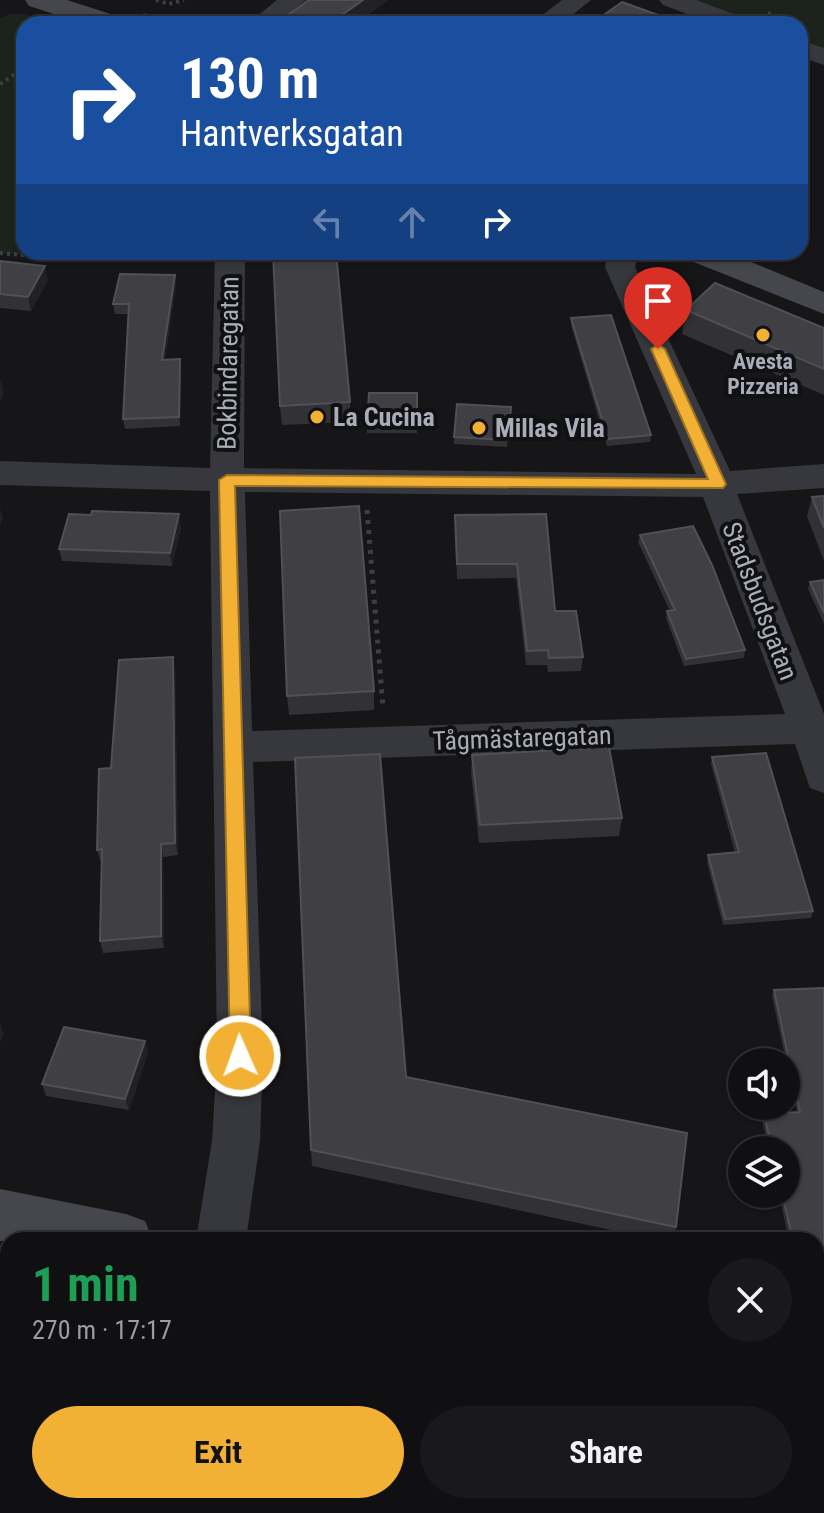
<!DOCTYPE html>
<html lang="en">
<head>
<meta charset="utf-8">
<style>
	:root { --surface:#101012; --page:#19191b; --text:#f1f3f6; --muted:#9c9d9f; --line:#303032; --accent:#f2b134 }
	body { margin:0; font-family:"Roboto Condensed",sans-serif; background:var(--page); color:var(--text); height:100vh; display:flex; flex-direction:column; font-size:30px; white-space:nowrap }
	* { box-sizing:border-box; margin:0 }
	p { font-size:26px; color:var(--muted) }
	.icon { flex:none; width:44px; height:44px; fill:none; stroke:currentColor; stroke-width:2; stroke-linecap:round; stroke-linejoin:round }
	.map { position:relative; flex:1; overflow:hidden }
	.details { position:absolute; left:0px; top:1232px; width:824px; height:282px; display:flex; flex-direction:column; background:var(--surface); border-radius:24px 24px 0 0; box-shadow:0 2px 6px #0004,0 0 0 2px var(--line) }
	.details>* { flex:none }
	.top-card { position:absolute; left:16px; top:16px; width:792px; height:244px; border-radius:24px; box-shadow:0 2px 6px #0004,0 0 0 2px var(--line); background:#1a4fa0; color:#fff; overflow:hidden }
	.fabs { position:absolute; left:728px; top:1048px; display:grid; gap:16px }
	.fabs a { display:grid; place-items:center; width:72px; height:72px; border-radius:50%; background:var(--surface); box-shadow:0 2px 6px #0004,0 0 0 2px var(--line); font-size:40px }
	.pin { position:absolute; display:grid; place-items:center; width:68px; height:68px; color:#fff; margin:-82px -34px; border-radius:50% 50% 50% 0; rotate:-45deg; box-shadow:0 0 8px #0007 }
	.pin .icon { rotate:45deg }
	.me { position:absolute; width:88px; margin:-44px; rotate:358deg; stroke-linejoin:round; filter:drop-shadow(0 0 6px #0008) }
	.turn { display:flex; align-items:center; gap:28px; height:168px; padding:0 32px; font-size:36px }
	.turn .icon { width:104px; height:104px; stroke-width:2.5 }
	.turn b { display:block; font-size:56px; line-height:68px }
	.lanes { display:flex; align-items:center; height:76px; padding:0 32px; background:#0003; justify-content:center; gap:40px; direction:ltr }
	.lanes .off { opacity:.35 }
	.round { display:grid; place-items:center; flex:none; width:84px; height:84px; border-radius:42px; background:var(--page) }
	.overview { display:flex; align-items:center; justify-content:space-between; height:136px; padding:0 32px }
	h1 { font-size:48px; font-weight:700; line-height:60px; color:#1e9e55 }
	.cta { display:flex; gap:16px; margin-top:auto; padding:16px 32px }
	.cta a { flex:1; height:92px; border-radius:48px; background:var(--accent); color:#111; font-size:32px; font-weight:700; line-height:92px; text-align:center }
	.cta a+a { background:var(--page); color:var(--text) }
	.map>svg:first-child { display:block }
</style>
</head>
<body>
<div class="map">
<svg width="824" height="1513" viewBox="0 0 824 1513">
	<rect width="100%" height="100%" fill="#161618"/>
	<g fill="#1c231d">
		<path d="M 672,0 L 824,0 L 824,57 L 800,48 L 800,24 L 738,24 Z"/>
		<path d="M 10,14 L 25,14 L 58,24 L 24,24 L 24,252 L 204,252 L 203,259 L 53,258 L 0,253 L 0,18 Z"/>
	</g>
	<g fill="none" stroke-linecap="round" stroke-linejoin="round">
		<g stroke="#3d3f44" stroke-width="4" stroke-dasharray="3 4" stroke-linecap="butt">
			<path d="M 156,0 L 169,4 L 184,0"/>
			<path d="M 768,13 L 792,22"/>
			<path d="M 143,15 L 171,24"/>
			<path d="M 0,84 L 14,75 L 24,79"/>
			<path d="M 0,253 L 53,258 L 195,260"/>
		</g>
		<path stroke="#3d3f44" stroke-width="5" stroke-dasharray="4 6" stroke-linecap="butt" d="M 367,510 L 383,708"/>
		<g stroke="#3d3f44" stroke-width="6" stroke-dasharray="5 7" stroke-linecap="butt">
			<path d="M 314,1506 L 318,1513"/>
			<path d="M 411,1506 L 416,1513"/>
			<path d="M 567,1506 L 572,1513"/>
		</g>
		<g fill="#37383d" fill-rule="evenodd">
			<path d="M 277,0 L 306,0 L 276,24 L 247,24 Z"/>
			<path d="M 562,0 L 591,0 L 561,24 L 531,24 Z"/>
			<path d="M 659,0 L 696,0 L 747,19 L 751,24 L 714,24 L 663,5 Z"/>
			<path d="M 800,40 L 824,48 L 824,65 L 800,57 Z"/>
			<path d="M 215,252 L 245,252 L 244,468 L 696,474 L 605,267 L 608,252 L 638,252 L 635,267 L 730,471 L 824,464 L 824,488 L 737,494 L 824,714 L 824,793 L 810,788 L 795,744 L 253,762 L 263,1056 L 260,1141 L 246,1240 L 196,1240 L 212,1141 L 217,1056 L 210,491 L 0,485 L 0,461 L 210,468 ZM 245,492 L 703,497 L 785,714 L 252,731 Z"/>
		</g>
		<g fill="#45474d" fill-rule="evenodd">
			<path d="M 25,0 L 67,0 L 123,18 L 127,24 L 85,24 L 29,6 Z"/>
			<path d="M 681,252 L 727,252 L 824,292 L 824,314 L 686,259 Z"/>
			<path d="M 0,1189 L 126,1214 L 145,1221 L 153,1240 L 0,1241 Z"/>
			<path d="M 816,1357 L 824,1359 L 824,1417 L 816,1415 Z"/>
		</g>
	</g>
	<circle fill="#506452" cx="681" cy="290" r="9"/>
	<g fill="#323236">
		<path d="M 0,261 L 48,280 L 31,311 L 0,308 Z"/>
		<path d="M 176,284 L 165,359 L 181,368 L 180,426 L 125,429 L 123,419 L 128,314 L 115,314 L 113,304 Z"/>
		<path d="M 686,310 L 824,328 L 824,395 L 682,334 Z"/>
		<path d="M 571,318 L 651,435 L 650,442 L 607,446 L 571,325 Z"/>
		<path d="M 417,393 L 417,433 L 367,433 L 367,426 Z"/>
		<path d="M 350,402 L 350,422 L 282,425 L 280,406 Z"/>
		<path d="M 511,407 L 507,447 L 454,444 L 454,437 Z"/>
		<path d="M 824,496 L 824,561 L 807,516 L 812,497 Z"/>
		<path d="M 546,514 L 555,611 L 583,657 L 581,671 L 548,672 L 547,665 L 526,665 L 516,578 L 457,579 L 455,515 Z"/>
		<path d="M 181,527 L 172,566 L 62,561 L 59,549 Z"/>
		<path d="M 640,535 L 745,650 L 744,658 L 684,666 L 666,618 L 667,611 L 670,611 L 638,542 Z"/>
		<path d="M 824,580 L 824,624 L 808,589 L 810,582 Z"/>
		<path d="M 175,670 L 178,855 L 163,857 L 164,948 L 103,953 L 100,941 L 102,862 L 101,862 L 97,850 L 111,768 Z"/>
		<path d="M 374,691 L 374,710 L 289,715 L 287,696 Z"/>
		<path d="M 472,755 L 622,818 L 619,836 L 479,843 L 471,773 Z"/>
		<path d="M 712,757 L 813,911 L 811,918 L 723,925 L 707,862 L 708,855 L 735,853 L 711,764 Z"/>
		<path d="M 824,988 L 824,1264 L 816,1264 L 816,1240 L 789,1240 L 779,1194 L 786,1194 L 786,1150 L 769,1150 L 762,1120 L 764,1114 L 797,1112 L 772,996 L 774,990 Z"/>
		<path d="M 145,1041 L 148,1053 L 129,1110 L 46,1096 L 42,1084 Z"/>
		<path d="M 406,1077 L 676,1227 L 672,1240 L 658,1240 L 312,1166 L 311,1150 Z"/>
		<path d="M 435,1506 L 554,1506 L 558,1513 L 439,1513 Z"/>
	</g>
	<g fill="#212124">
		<path d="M 363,0 L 389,0 L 355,24 L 329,24 Z"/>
		<path d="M 661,16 L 660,24 L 650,24 Z"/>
		<path d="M 45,266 L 48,280 L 31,311 L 28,297 Z"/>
		<path d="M 175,275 L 176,284 L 163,369 L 162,360 Z"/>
		<path d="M 180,359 L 181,368 L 180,426 L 179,417 Z"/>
		<path d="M 1,379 L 4,393 L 0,401 L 0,381 Z"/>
		<path d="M 0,508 L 3,518 L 0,526 Z"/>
		<path d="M 179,514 L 181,527 L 172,566 L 170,553 Z"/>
		<path d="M 173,657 L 175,670 L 178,855 L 175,843 Z"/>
		<path d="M 161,844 L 163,857 L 164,948 L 161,936 Z"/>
		<path d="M 0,1024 L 4,1034 L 0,1043 Z"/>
		<path d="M 145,1041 L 148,1053 L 129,1110 L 125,1099 Z"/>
	</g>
	<g fill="#3f3f44" stroke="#4f5156" stroke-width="2">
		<path d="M 309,0 L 363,0 L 329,24 L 285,24 L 278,22 Z"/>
		<path d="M 622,2 L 661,16 L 650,24 L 591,24 Z"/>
		<path d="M 273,252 L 336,252 L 350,402 L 280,406 Z"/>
		<path d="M 0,261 L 45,266 L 28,297 L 0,294 Z"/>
		<path d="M 120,274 L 175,275 L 162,360 L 180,359 L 179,417 L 123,419 L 129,304 L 113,304 Z"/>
		<path d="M 715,283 L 824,328 L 824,369 L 686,310 Z"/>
		<path d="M 611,315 L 651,435 L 608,439 L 571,318 Z"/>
		<path d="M 369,393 L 417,393 L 417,426 L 367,426 Z"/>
		<path d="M 457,404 L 511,407 L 508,440 L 454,437 Z"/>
		<path d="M 824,496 L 824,528 L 812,497 Z"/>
		<path d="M 359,506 L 374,691 L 287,696 L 280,511 Z"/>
		<path d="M 92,511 L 179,514 L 170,553 L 59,549 L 69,514 L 91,515 Z"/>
		<path d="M 546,514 L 555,611 L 576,611 L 583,657 L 549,658 L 548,650 L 527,651 L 517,564 L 457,564 L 455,515 Z"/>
		<path d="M 693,526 L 712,565 L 745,650 L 686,659 L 667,611 L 675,610 L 640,535 Z"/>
		<path d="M 824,580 L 824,613 L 810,582 Z"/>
		<path d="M 173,657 L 175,843 L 161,844 L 161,936 L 100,941 L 102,849 L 97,850 L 99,769 L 111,768 L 119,660 Z"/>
		<path d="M 609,747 L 622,818 L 480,825 L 472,755 Z"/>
		<path d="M 766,753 L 813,911 L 725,919 L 708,855 L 739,852 L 712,757 Z"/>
		<path d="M 380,754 L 406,1077 L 687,1133 L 676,1227 L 311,1150 L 295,758 Z"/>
		<path d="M 824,988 L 824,1259 L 816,1259 L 816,1240 L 793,1240 L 782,1194 L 786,1194 L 786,1150 L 772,1150 L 764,1114 L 800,1112 L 774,990 Z"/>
		<path d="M 64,1027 L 145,1041 L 125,1099 L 42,1084 Z"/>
		<path d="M 176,1506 L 304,1506 L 307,1513 L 179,1513 Z"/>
		<path d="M 441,1506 L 554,1506 L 558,1513 L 445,1513 Z"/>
	</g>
	<path fill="#f2b134" stroke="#9d7322" stroke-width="2" d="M 658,344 L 665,349 L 726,484 L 723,488 L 235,486 L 251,1056 L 248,1062 L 240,1065 L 233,1062 L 230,1056 L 219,480 L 227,475 L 708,479 L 651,349 Z"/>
	<g fill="#f2b134" stroke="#111113" stroke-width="3">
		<circle cx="763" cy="335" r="8"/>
		<circle cx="317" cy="417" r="8"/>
		<circle cx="479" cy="428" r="8"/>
	</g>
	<g text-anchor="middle" stroke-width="8" stroke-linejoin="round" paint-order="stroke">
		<g font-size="22" font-weight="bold" fill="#a8adb8" stroke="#111113">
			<text x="763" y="369">Avesta<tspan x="763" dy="25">Pizzeria</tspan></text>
		</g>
		<g font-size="26" fill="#a8adb8" stroke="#111113">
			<text transform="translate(228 363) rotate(-89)" y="9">Bokbindaregatan</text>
			<text transform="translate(760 601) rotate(69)" y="9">Stadsbudsgatan</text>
			<text transform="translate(522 738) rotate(-2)" y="9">Tågmästaregatan</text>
		</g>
		<g font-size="26" font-weight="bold" fill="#a8adb8" stroke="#111113" text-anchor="start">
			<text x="333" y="426">La Cucina</text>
			<text x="495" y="437">Millas Vila</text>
		</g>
	</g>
</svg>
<div class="fabs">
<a><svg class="icon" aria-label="sound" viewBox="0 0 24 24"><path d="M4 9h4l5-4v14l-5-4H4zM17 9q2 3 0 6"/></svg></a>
<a><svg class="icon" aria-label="layers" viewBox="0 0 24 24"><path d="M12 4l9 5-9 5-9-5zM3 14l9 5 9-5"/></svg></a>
</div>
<div class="pin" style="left:658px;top:349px;background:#d93025"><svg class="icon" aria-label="arrive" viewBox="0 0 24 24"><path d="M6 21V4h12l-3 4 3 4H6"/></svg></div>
<svg class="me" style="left:240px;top:1056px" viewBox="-20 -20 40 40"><circle r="17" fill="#f2b134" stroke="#fff" stroke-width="3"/><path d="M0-11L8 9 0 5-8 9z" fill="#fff"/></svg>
<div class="top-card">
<div class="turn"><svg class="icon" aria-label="right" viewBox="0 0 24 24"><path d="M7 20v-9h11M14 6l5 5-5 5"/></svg><div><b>130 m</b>Hantverksgatan</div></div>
<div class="lanes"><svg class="icon off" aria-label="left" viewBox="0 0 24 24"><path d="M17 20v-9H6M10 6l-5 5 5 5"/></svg><svg class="icon off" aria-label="ahead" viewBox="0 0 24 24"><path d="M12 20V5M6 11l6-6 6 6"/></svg><svg class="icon" aria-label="right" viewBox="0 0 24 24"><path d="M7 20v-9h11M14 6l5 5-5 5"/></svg></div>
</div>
<section class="details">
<div class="overview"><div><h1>1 min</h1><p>270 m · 17:17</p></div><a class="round"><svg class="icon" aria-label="close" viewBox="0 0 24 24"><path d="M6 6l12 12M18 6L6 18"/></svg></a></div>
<div class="cta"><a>Exit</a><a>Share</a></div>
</section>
</div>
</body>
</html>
